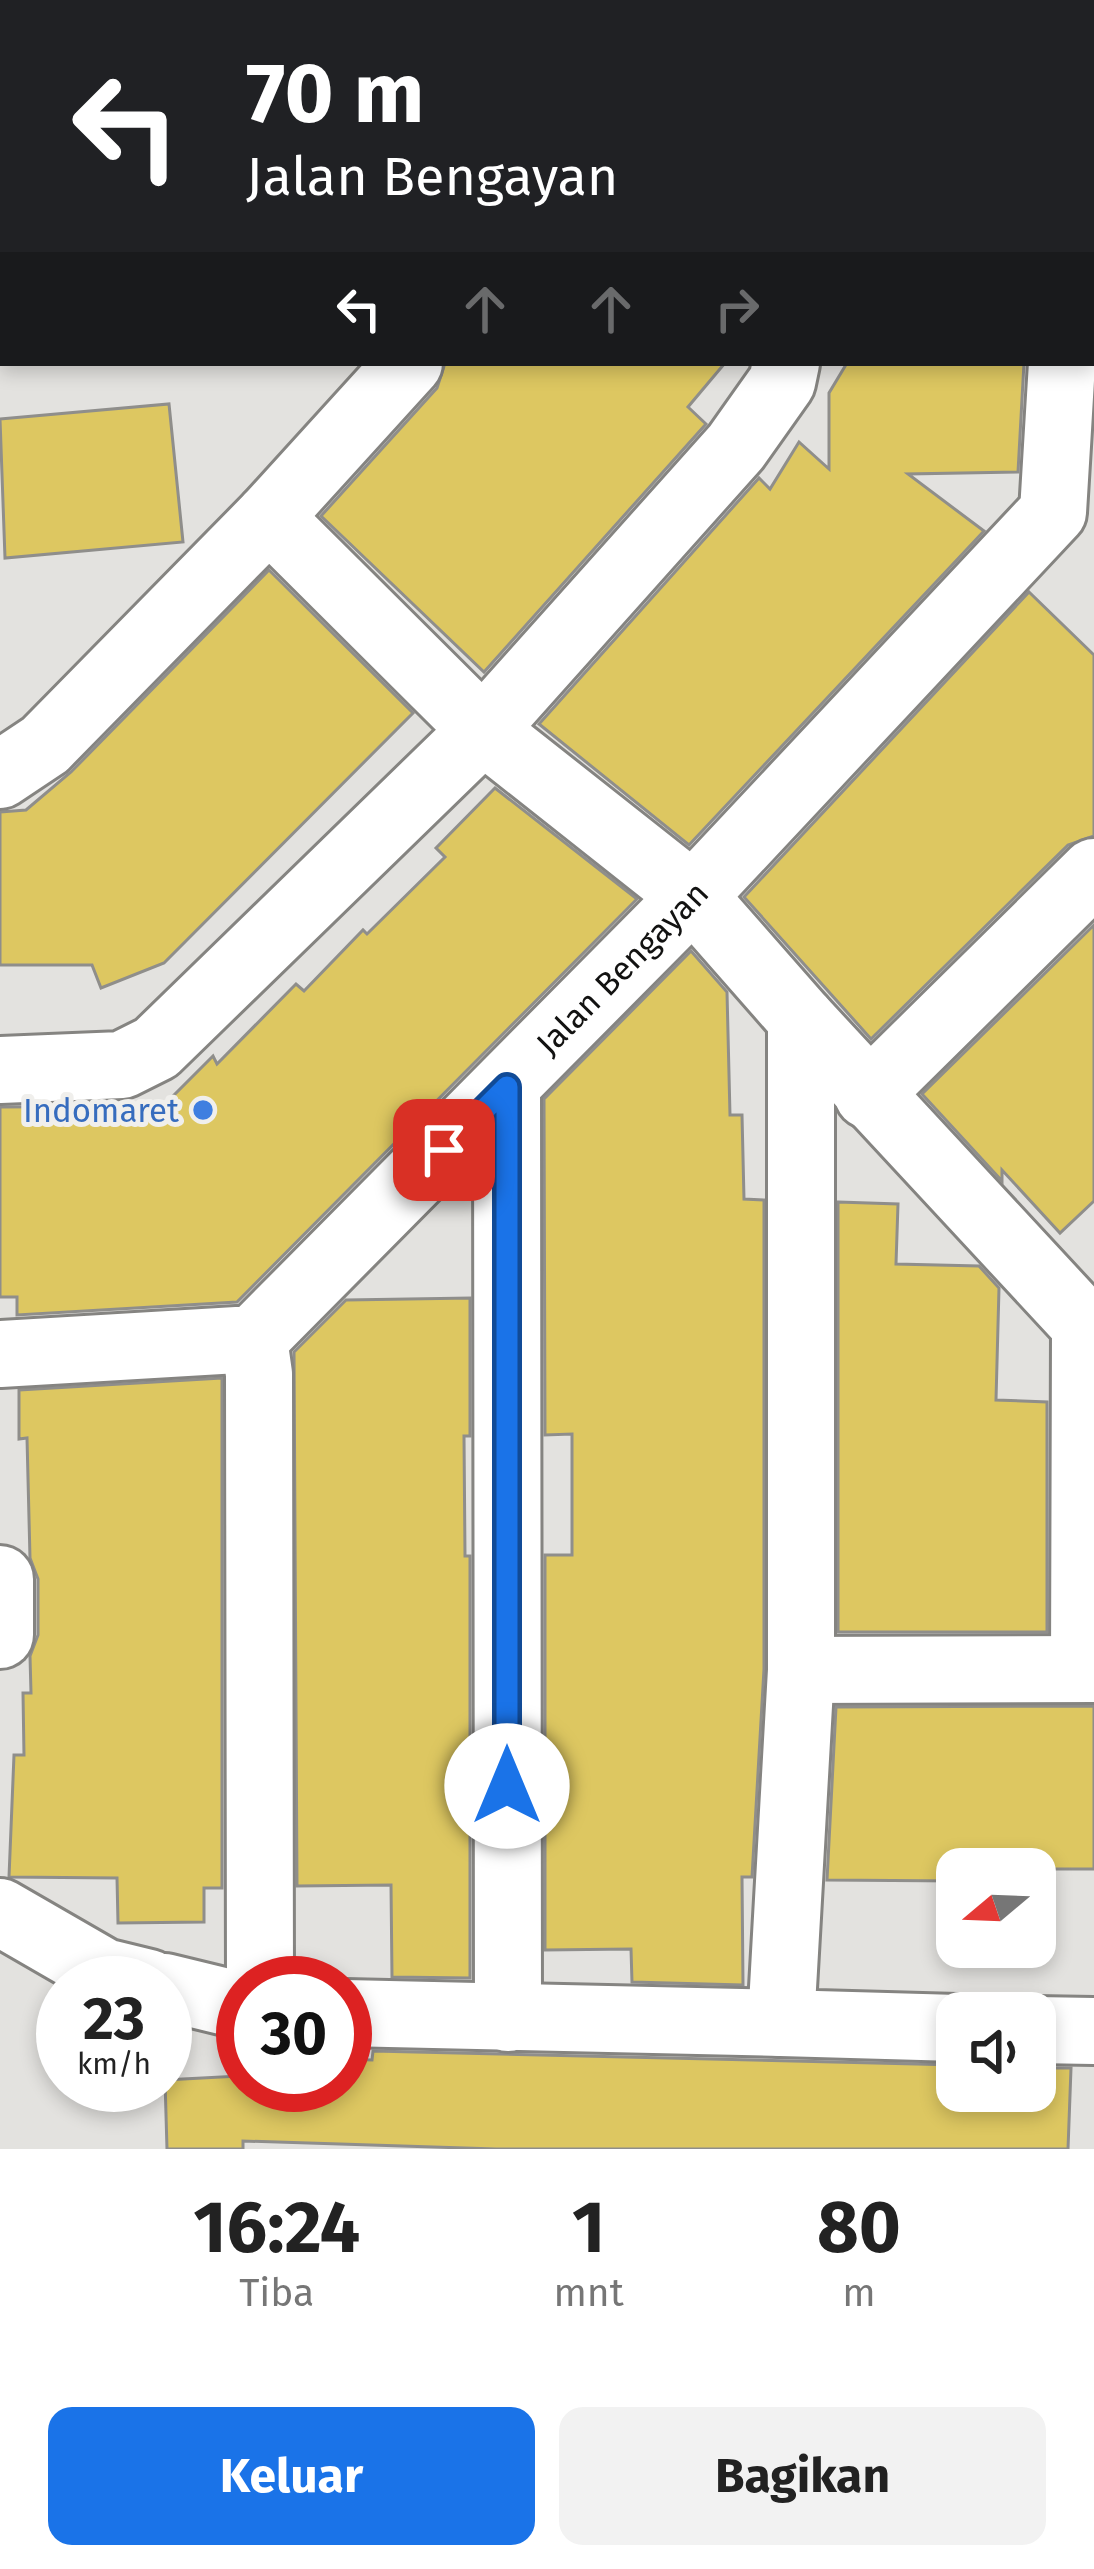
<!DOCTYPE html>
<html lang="id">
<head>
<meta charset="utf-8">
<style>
	:root { --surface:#fff; --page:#f2f2f2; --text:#222; --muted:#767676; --accent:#1a73e8 }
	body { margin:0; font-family:"Fira Sans",sans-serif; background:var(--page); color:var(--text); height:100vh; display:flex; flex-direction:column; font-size:45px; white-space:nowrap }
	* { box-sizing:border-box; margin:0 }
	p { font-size:39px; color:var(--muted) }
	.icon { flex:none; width:66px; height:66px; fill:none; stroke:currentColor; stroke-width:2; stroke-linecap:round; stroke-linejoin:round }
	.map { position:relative; height:2149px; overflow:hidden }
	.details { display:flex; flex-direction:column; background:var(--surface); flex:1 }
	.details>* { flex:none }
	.banner { position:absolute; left:0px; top:0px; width:1095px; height:366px; box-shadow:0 6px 18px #0003; background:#202124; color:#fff; overflow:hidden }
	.needle { width:78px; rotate:251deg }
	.buttons { position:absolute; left:936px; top:1848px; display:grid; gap:24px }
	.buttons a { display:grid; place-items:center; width:120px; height:120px; border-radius:24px; background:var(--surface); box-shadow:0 6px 18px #0003; font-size:60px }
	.speed { position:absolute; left:36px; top:1956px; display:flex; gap:24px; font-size:60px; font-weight:700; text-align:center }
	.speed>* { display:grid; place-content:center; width:156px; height:156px; border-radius:50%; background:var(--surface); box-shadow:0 6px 18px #0003; line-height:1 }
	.speed small { font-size:30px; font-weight:400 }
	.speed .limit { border:18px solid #d22; background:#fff; color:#111 }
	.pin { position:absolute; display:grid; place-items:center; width:102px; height:102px; color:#fff; margin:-51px; border-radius:24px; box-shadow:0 6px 18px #0006 }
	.me { position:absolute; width:132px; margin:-66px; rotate:0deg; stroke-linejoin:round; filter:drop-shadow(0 0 9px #0008) }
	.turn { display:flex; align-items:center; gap:42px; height:252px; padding:0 48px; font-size:54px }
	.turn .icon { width:156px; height:156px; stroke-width:2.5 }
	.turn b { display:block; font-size:84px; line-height:102px }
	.lanes { display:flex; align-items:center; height:114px; padding:0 48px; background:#0003; justify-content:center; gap:60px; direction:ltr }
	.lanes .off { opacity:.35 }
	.eta { display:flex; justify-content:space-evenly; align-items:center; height:204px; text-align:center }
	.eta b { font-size:72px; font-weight:700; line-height:84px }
	.action { display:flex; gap:24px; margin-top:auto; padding:24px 48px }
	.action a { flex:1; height:138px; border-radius:24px; background:var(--accent); color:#fff; font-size:48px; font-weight:700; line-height:138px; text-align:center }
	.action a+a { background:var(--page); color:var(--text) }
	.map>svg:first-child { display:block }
</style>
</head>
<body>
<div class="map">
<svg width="1094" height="2149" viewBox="0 0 1094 2149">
	<rect width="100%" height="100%" fill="#e3e2df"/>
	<g fill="#ddc761" stroke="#8f8e8b" stroke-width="3">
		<path d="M 445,363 L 725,363 L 688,407 L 706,424 L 484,672 L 321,516 L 437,388 Z"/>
		<path d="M 847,363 L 1024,363 L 1018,472 L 908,474 L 984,531 L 689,845 L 539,724 L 759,478 L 770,489 L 799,442 L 829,469 L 829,393 Z"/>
		<path d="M 169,404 L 183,542 L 5,558 L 0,419 Z"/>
		<path d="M 269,570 L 413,713 L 164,963 L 101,988 L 92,965 L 0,965 L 0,812 L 26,810 L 71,772 Z"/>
		<path d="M 1029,592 L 1094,655 L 1094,836 L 1068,845 L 871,1039 L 744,897 Z"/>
		<path d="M 495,788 L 637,899 L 237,1302 L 17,1315 L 17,1297 L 0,1297 L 0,1107 L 163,1106 L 213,1056 L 217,1064 L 296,984 L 304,991 L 363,930 L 367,934 L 445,857 L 436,848 Z"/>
		<path d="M 1094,925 L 1094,1201 L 1060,1233 L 1002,1170 L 1002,1181 L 922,1094 Z"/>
		<path d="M 691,951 L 727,992 L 730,1115 L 742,1115 L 744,1199 L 764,1200 L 764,1669 L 752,1877 L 742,1877 L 743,1985 L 632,1982 L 631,1949 L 545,1950 L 545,1555 L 572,1555 L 572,1434 L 545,1435 L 544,1099 Z"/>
		<path d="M 838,1202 L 898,1204 L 896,1264 L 979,1266 L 999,1288 L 996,1400 L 1047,1402 L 1047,1632 L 838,1632 Z"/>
		<path d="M 470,1298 L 470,1436 L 464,1436 L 465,1556 L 470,1556 L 470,1978 L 392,1977 L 391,1885 L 297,1886 L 294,1352 L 346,1300 Z"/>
		<path d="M 222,1378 L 222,1888 L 204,1888 L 204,1922 L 118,1923 L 117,1878 L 9,1877 L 14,1755 L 24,1755 L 23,1693 L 31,1693 L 30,1656 L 38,1635 L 38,1579 L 30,1558 L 27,1438 L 19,1439 L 19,1390 Z"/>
		<path d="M 1094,1706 L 1094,1869 L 957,1869 L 957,1881 L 827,1880 L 836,1707 Z"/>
		<path d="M 373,2051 L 957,2065 L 957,2091 L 1035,2091 L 1035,2068 L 1071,2068 L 1068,2149 L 496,2149 L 243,2141 L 243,2149 L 167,2149 L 165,2080 L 239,2076 L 239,2085 L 345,2085 L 345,2059 L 372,2060 Z"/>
	</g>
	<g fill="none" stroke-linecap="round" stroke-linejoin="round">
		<defs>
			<g id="minor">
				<path d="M 521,0 L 521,3"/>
				<path d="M 1083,3 L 1083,0"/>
				<path d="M 0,250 L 3,250"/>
				<path d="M 269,517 L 409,363"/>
				<path d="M 0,775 L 45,745 L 269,517 L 483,730"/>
				<path d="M 801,1019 L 1094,1335"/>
				<path d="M 507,1087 L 508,2018"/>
				<path d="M 868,1095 L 1094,872"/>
				<path d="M 254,1339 L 259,1374 L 260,1983"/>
				<path id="s1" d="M 0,1354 L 254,1339 L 693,896 L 1053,512 L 1062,363"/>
				<path d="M 0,1579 L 0,1635"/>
				<path d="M 1084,1669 L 1085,1331 L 1094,1320"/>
				<path d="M 801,1670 L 1094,1669"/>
				<path d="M 0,1912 L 104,1972 L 149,1983"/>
				<path d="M 165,1987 L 243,2006"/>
				<path d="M 345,2013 L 781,2023"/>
			</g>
			<g id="tertiary">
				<path d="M 809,3 L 809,0"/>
				<path d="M 483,730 L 693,896 L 801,1019 L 801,1670 L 781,2023 L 957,2028"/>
				<path d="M 0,1070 L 122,1065 L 156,1048 L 483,730 L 736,447 L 782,382 L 786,363"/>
				<path d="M 1035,2030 L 1094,2031"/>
			</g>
		</defs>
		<use href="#minor" stroke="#858481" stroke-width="72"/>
		<use href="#tertiary" stroke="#858481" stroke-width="72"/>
		<use href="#minor" stroke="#fff" stroke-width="66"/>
		<use href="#tertiary" stroke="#fff" stroke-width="66"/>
	</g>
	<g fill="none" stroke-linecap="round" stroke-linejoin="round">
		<defs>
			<path id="route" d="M 444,1150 L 507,1087 L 507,1786"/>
		</defs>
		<use href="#route" stroke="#114b97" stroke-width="30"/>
		<use href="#route" stroke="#1a73e8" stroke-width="21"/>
	</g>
	<circle fill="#3f7fe0" stroke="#f0efec" stroke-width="4.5" cx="203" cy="1110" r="12"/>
	<g text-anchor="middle" stroke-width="10" stroke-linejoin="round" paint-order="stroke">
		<g font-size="33" fill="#121211" stroke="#f0efec">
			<text dy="12" stroke="none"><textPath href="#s1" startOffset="777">Jalan Bengayan</textPath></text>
		</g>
		<g font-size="33" fill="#366cbe" stroke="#f0efec" text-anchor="end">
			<text x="179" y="1122">Indomaret</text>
		</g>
	</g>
</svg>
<div class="buttons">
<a><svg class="needle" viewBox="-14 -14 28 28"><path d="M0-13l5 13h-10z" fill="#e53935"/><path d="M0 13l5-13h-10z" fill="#767676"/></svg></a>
<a><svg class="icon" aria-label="sound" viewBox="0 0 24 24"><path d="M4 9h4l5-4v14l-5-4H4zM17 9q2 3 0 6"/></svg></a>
</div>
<div class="speed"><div>23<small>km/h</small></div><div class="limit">30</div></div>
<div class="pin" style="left:444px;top:1150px;background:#d93025"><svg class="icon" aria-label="arrive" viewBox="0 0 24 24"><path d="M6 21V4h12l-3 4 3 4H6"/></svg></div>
<svg class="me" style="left:507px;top:1786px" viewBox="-20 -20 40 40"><circle r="19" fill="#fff"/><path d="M0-13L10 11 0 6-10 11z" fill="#1a73e8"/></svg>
<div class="banner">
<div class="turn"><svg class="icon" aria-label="left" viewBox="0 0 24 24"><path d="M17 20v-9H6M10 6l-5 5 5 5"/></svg><div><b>70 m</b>Jalan Bengayan</div></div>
<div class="lanes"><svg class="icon" aria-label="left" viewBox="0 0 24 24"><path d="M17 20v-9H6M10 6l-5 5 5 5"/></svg><svg class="icon off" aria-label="ahead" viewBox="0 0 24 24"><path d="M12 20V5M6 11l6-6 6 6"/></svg><svg class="icon off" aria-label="ahead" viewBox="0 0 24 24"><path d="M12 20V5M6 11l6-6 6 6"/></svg><svg class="icon off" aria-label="right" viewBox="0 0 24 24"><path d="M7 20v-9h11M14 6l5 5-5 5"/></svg></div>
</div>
</div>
<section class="details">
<div class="eta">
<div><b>16:24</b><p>Tiba</p></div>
<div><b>1</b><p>mnt</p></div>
<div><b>80</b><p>m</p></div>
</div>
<div class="action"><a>Keluar</a><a>Bagikan</a></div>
</section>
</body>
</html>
